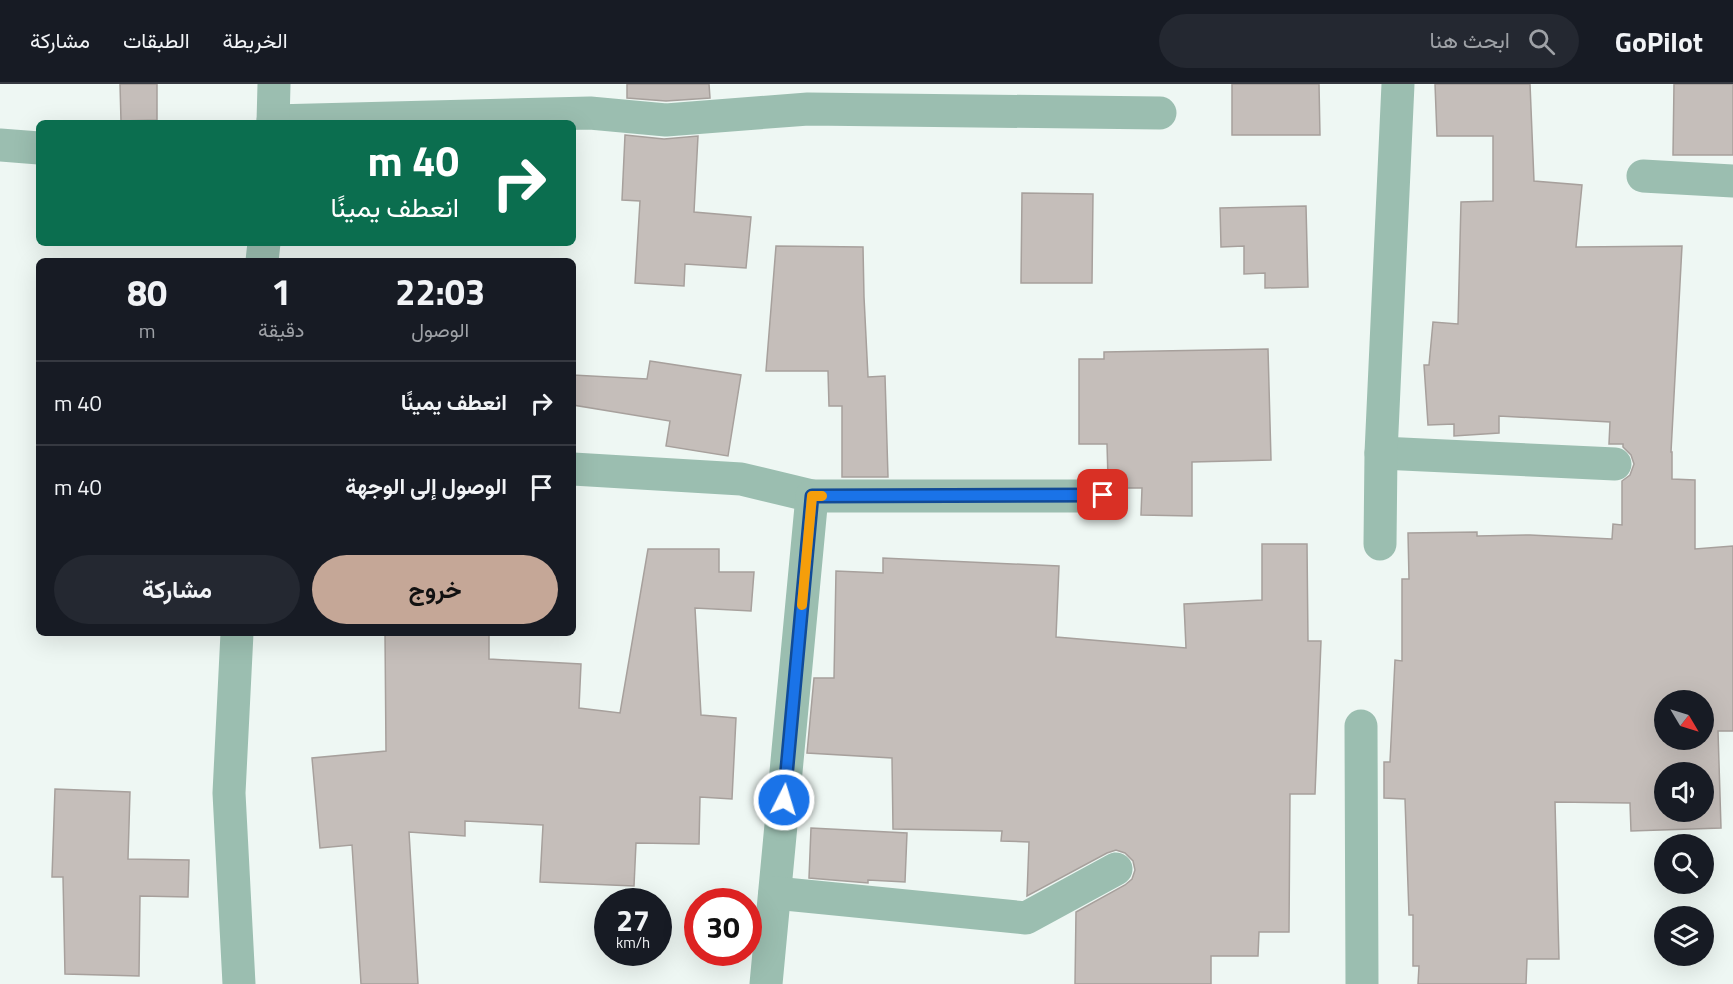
<!DOCTYPE html>
<html lang="ar">
<head>
<meta charset="utf-8">
<style>
	:root { --surface:#171b24; --page:#242831; --text:#f1f3f6; --muted:#9ea1a6; --line:#363941; --accent:#c5a797 }
	body { margin:0; font-family:"Titillium Web",Vazirmatn,sans-serif; background:var(--page); color:var(--text); direction:rtl; height:100vh; display:flex; flex-direction:column; font-size:22px; white-space:nowrap }
	* { box-sizing:border-box; margin:0 }
	p { font-size:20px; color:var(--muted) }
	.icon { flex:none; width:33px; height:33px; fill:none; stroke:currentColor; stroke-width:2; stroke-linecap:round; stroke-linejoin:round }
	.map { position:relative; flex:1; overflow:hidden; direction:ltr }
	.panel { position:absolute; left:36px; top:174px; width:540px; height:378px; display:flex; flex-direction:column; background:var(--surface); border-radius:9px; box-shadow:0 6px 24px #0002; direction:rtl }
	.panel>* { flex:none }
	.banner { position:absolute; left:36px; top:36px; width:540px; height:126px; border-radius:9px; box-shadow:0 6px 24px #0002; direction:rtl; background:#0b6e4f; color:#fff; overflow:hidden }
	.needle { width:39px; rotate:128deg }
	.tools { position:absolute; left:1654px; top:606px; display:grid; gap:12px }
	.tools a { display:grid; place-items:center; width:60px; height:60px; border-radius:50%; background:var(--surface); box-shadow:0 6px 24px #0002; font-size:30px }
	.speed { position:absolute; left:594px; top:804px; display:flex; gap:12px; font-size:30px; font-weight:700; text-align:center }
	.speed>* { display:grid; place-content:center; width:78px; height:78px; border-radius:50%; background:var(--surface); box-shadow:0 6px 24px #0002; line-height:1 }
	.speed small { font-size:15px; font-weight:400 }
	.speed .limit { border:9px solid #d22; background:#fff; color:#111 }
	.pin { position:absolute; display:grid; place-items:center; width:51px; height:51px; color:#fff; margin:-26px; border-radius:12px; box-shadow:0 3px 9px #0006 }
	.me { position:absolute; width:66px; margin:-33px; rotate:5deg; stroke-linejoin:round; filter:drop-shadow(0 0 4px #0008) }
	.turn { display:flex; align-items:center; gap:21px; height:126px; padding:0 18px; font-size:27px }
	.turn .icon { width:78px; height:78px; stroke-width:2.5 }
	.turn b { display:block; font-size:42px; line-height:51px }
	.eta { display:flex; justify-content:space-evenly; align-items:center; height:102px; text-align:center }
	.eta b { font-size:36px; font-weight:700; line-height:42px }
	.action { display:flex; gap:12px; margin-top:auto; padding:12px 18px }
	.action a { flex:1; height:69px; border-radius:36px; background:var(--accent); color:#111; font-size:24px; font-weight:700; line-height:69px; text-align:center }
	.action a+a { background:var(--page); color:var(--text) }
	ul { padding:0; list-style:none }
	li { display:flex; align-items:center; gap:18px; height:84px; padding:0 18px; border-top:2px solid var(--line) }
	li div { flex:1 }
	li b { display:block; font-size:22px }
	li em { font-style:normal }
	header { display:flex; align-items:center; gap:36px; box-sizing:border-box; height:84px; padding:0 30px; background:var(--surface); border-bottom:2px solid var(--line) }
	header strong { font-size:28px }
	nav { display:flex; gap:33px; margin-inline-start:auto; font-size:21px }
	.search { width:420px; height:54px; background:var(--page); display:flex; align-items:center; gap:15px; box-sizing:border-box; padding:0 21px; border-radius:33px; color:var(--muted); font-size:22px }
	.map>svg:first-child { display:block }
</style>
</head>
<body>
<header>
<strong>GoPilot</strong>
<div class="search"><svg class="icon" aria-label="search" viewBox="0 0 24 24"><circle cx="10" cy="10" r="6"/><path d="M15 15l6 6"/></svg>ابحث هنا</div>
<nav><a>الخريطة</a><a>الطبقات</a><a>مشاركة</a></nav>
</header>
<div class="map">
<svg width="1733" height="900" viewBox="0 0 1733 900">
	<rect width="100%" height="100%" fill="#eef7f3"/>
	<g fill="#c5beba" stroke="#a7a09c" stroke-width="1.5" fill-rule="evenodd">
		<path d="M 120,0 L 157,0 L 157,36 L 121,37 Z"/>
		<path d="M 627,0 L 709,0 L 710,14 L 666,17 L 627,14 Z"/>
		<path d="M 1232,0 L 1319,0 L 1320,51 L 1232,51 Z"/>
		<path d="M 1435,0 L 1530,0 L 1534,97 L 1582,101 L 1576,163 L 1682,162 L 1671,368 L 1672,368 L 1672,395 L 1695,396 L 1695,465 L 1733,462 L 1733,647 L 1718,647 L 1721,744 L 1631,747 L 1630,719 L 1555,718 L 1559,875 L 1527,875 L 1526,900 L 1418,900 L 1419,882 L 1413,882 L 1413,831 L 1409,831 L 1405,715 L 1384,714 L 1384,678 L 1390,678 L 1395,576 L 1402,577 L 1402,495 L 1409,495 L 1408,449 L 1477,448 L 1477,452 L 1530,451 L 1612,455 L 1613,440 L 1622,441 L 1622,397 L 1630,391 L 1634,380 L 1631,371 L 1623,363 L 1623,360 L 1609,360 L 1610,338 L 1499,332 L 1499,349 L 1454,352 L 1454,340 L 1428,341 L 1424,281 L 1429,281 L 1433,238 L 1458,240 L 1461,118 L 1493,117 L 1493,52 L 1437,52 ZM 1665,616 L 1704,616 L 1704,656 L 1665,656 ZM 1665,688 L 1704,688 L 1704,728 L 1665,728 Z"/>
		<path d="M 1674,0 L 1733,0 L 1733,71 L 1673,71 Z"/>
		<path d="M 625,51 L 664,55 L 698,52 L 694,128 L 751,133 L 746,184 L 685,180 L 684,202 L 635,199 L 640,117 L 622,116 Z"/>
		<path d="M 1022,109 L 1093,110 L 1092,199 L 1021,199 Z"/>
		<path d="M 1306,122 L 1308,203 L 1265,204 L 1265,189 L 1244,190 L 1244,162 L 1221,163 L 1220,124 Z"/>
		<path d="M 776,162 L 863,163 L 864,213 L 868,293 L 885,292 L 888,393 L 842,393 L 842,322 L 829,322 L 828,287 L 766,287 Z"/>
		<path d="M 1268,265 L 1271,376 L 1192,378 L 1192,432 L 1141,431 L 1142,404 L 1120,404 L 1113,396 L 1108,394 L 1107,360 L 1079,360 L 1079,275 L 1104,275 L 1104,268 Z"/>
		<path d="M 650,277 L 741,291 L 728,372 L 666,362 L 670,337 L 573,321 L 573,291 L 647,295 Z"/>
		<path d="M 1262,460 L 1307,460 L 1308,557 L 1321,557 L 1315,710 L 1290,710 L 1289,848 L 1259,848 L 1258,872 L 1211,872 L 1211,900 L 1075,900 L 1076,828 L 1125,801 L 1132,795 L 1135,786 L 1133,777 L 1125,769 L 1116,766 L 1107,769 L 1027,812 L 1029,758 L 1001,757 L 1002,747 L 893,745 L 892,674 L 807,669 L 814,594 L 834,594 L 836,487 L 883,489 L 883,474 L 1059,482 L 1056,553 L 1186,564 L 1184,520 L 1262,516 Z"/>
		<path d="M 648,465 L 719,465 L 719,488 L 754,488 L 751,527 L 695,524 L 701,631 L 736,634 L 732,715 L 700,713 L 699,760 L 636,759 L 634,802 L 540,798 L 543,741 L 465,737 L 465,752 L 409,748 L 418,900 L 361,900 L 352,761 L 320,764 L 312,674 L 386,667 L 385,549 L 489,549 L 489,575 L 581,580 L 579,624 L 620,629 Z"/>
		<path d="M 55,705 L 130,708 L 128,775 L 189,776 L 188,813 L 140,812 L 139,892 L 65,890 L 63,793 L 52,793 Z"/>
		<path d="M 811,744 L 907,749 L 905,798 L 868,796 L 868,799 L 809,794 Z"/>
	</g>
	<g fill="none" stroke-linecap="round" stroke-linejoin="round">
		<g stroke="#9bbeb0" stroke-width="33">
			<path d="M 273,37 L 590,29 L 666,36 L 808,25 L 1160,29"/>
			<path d="M 273,39 L 274,0"/>
			<path d="M 0,61 L 39,64"/>
			<path d="M 1643,92 L 1733,97"/>
			<path d="M 262,177 L 264,159"/>
			<path d="M 1381,369 L 1615,380"/>
			<path d="M 573,385 L 741,395 L 812,412 L 766,900"/>
			<path d="M 812,412 L 1103,412"/>
			<path d="M 1380,460 L 1381,369 L 1398,0"/>
			<path d="M 237,549 L 229,709 L 239,900"/>
			<path d="M 1361,642 L 1362,900"/>
			<path d="M 775,809 L 1026,834 L 1116,785"/>
		</g>
	</g>
	<g fill="none" stroke-linecap="round" stroke-linejoin="round">
		<defs>
			<path id="route" d="M 784,716 L 812,412 L 1103,411"/>
		</defs>
		<use href="#route" stroke="#114b97" stroke-width="15"/>
		<use href="#route" stroke="#1a73e8" stroke-width="10"/>
		<path stroke="#f59e0b" stroke-width="10" d="M 802,521 L 812,412 L 822,412"/>
	</g>
</svg>
<div class="tools">
<a><svg class="needle" viewBox="-14 -14 28 28"><path d="M0-13l5 13h-10z" fill="#e53935"/><path d="M0 13l5-13h-10z" fill="#9ea1a6"/></svg></a>
<a><svg class="icon" aria-label="sound" viewBox="0 0 24 24"><path d="M4 9h4l5-4v14l-5-4H4zM17 9q2 3 0 6"/></svg></a>
<a><svg class="icon" aria-label="search" viewBox="0 0 24 24"><circle cx="10" cy="10" r="6"/><path d="M15 15l6 6"/></svg></a>
<a><svg class="icon" aria-label="layers" viewBox="0 0 24 24"><path d="M12 4l9 5-9 5-9-5zM3 14l9 5 9-5"/></svg></a>
</div>
<div class="speed"><div>27<small>km/h</small></div><div class="limit">30</div></div>
<div class="pin" style="left:1103px;top:411px;background:#d93025"><svg class="icon" aria-label="arrive" viewBox="0 0 24 24"><path d="M6 21V4h12l-3 4 3 4H6"/></svg></div>
<svg class="me" style="left:784px;top:716px" viewBox="-20 -20 40 40"><circle r="17" fill="#1a73e8" stroke="#fff" stroke-width="3"/><path d="M0-11L8 9 0 5-8 9z" fill="#fff"/></svg>
<div class="banner">
<div class="turn"><svg class="icon" aria-label="right" viewBox="0 0 24 24"><path d="M7 20v-9h11M14 6l5 5-5 5"/></svg><div><b>40 m</b>انعطف يمينًا</div></div>
</div>
<section class="panel">
<div class="eta">
<div><b>22:03</b><p>الوصول</p></div>
<div><b>1</b><p>دقيقة</p></div>
<div><b>80</b><p>m</p></div>
</div>
<ul>
<li><svg class="icon" aria-label="right" viewBox="0 0 24 24"><path d="M7 20v-9h11M14 6l5 5-5 5"/></svg><div><b>انعطف يمينًا</b></div><em>40 m</em></li>
<li><svg class="icon" aria-label="arrive" viewBox="0 0 24 24"><path d="M6 21V4h12l-3 4 3 4H6"/></svg><div><b>الوصول إلى الوجهة</b></div><em>40 m</em></li>
</ul>
<div class="action"><a>خروج</a><a>مشاركة</a></div>
</section>
</div>
</body>
</html>
